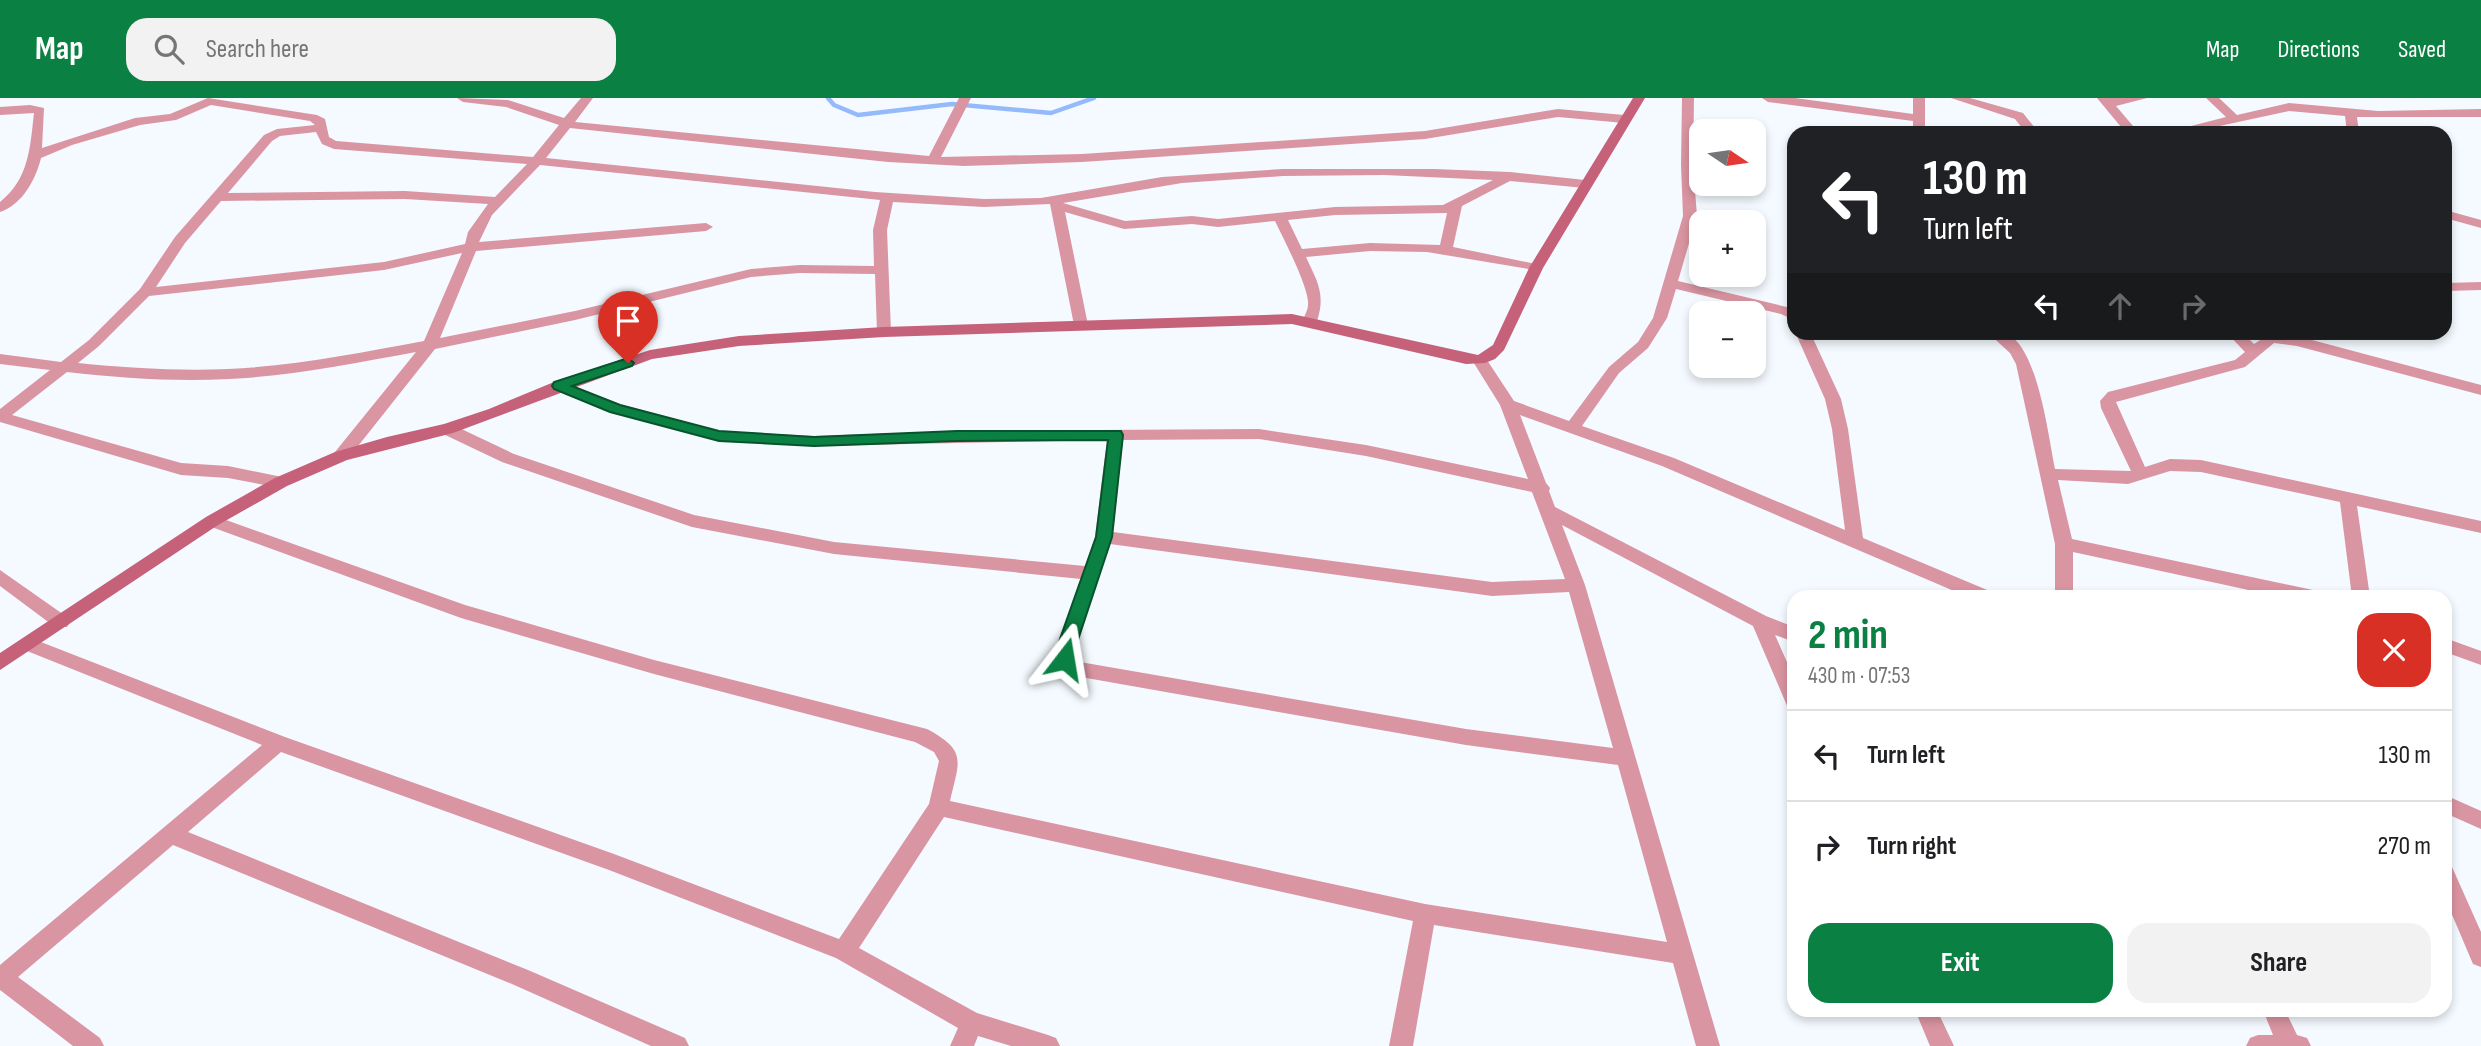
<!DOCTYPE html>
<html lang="en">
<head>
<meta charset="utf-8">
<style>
	:root { --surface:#fff; --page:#f2f2f2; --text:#202124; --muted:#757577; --line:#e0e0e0; --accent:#0b8043 }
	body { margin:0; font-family:"Sofia Sans Condensed",sans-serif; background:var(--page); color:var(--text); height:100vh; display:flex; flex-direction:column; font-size:26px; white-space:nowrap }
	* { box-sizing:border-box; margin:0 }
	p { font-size:23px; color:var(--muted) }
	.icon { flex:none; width:38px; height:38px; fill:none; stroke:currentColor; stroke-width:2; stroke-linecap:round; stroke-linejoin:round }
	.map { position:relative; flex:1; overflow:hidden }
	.side { position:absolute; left:1787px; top:492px; width:665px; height:427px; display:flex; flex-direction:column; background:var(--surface); border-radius:21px; box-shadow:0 4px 10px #0003 }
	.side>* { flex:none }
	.hud { position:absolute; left:1787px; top:28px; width:665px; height:214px; border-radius:21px; box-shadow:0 4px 10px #0003; background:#202124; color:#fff; overflow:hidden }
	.needle { width:46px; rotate:103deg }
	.tools { position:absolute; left:1689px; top:21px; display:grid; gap:14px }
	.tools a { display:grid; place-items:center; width:77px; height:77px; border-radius:14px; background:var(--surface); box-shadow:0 4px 10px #0003; font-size:35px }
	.pin { position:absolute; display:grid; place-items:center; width:60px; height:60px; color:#fff; margin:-72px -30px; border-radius:50% 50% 50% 0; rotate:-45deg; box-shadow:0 0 7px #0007 }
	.pin .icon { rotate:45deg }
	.me { position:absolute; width:77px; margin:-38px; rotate:14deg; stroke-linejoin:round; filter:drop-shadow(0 0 5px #0008) }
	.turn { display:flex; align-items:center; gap:24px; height:147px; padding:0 21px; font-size:32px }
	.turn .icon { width:91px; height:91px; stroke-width:2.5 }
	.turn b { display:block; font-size:49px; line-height:60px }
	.lanes { display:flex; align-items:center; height:66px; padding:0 21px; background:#0003; justify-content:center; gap:35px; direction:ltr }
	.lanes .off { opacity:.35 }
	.round { display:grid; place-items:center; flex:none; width:74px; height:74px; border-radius:21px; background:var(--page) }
	.head { display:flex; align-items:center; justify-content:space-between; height:119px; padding:0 21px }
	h1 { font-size:42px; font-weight:700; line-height:52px; color:var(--accent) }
	.cta { display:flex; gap:14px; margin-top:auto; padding:14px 21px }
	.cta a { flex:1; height:80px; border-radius:21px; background:var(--accent); color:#fff; font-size:28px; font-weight:700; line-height:80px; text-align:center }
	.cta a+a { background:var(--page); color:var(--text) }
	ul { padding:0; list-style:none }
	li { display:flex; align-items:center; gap:21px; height:91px; padding:0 21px; border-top:2px solid var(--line) }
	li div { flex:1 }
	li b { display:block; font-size:26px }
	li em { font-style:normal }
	header { display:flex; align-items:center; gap:42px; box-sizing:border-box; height:98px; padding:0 35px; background:var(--accent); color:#fff }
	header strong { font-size:33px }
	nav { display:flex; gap:38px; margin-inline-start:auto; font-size:24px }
	.search { width:490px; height:63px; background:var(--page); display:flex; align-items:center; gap:18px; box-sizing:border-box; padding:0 24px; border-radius:21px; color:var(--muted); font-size:26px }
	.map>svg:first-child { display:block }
</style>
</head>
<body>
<header>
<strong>Map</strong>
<div class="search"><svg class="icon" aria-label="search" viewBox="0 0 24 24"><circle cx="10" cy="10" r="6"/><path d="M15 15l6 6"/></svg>Search here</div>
<nav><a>Map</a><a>Directions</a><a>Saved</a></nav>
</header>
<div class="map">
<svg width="2481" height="948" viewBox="0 0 2481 948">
	<rect width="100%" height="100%" fill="#f4faff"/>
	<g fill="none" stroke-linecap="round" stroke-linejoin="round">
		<path stroke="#94bafc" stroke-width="4.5" d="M 828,0 L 834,7 L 858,17 L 952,6 L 1051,15 L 1094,0"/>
		<g fill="#da95a2" fill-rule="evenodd">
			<path d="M 208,0 L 317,17 L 325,21 L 329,39 L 336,43 L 533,59 L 559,27 L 506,9 L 463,4 L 457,0 L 508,2 L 564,20 L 581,0 L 593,0 L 575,24 L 929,58 L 959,0 L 971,0 L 941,59 L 1082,56 L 1425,33 L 1558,11 L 1624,17 L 1630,21 L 1624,25 L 1558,19 L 1425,41 L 1082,64 L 964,68 L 888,64 L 570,30 L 546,60 L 875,94 L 984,101 L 1041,100 L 1162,79 L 1283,71 L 1434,71 L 1510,74 L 1585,82 L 1591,86 L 1585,90 L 1510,83 L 1462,108 L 1453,149 L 1541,167 L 1541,173 L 1427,154 L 1370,153 L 1306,159 C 1317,183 1326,196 1317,223 L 1310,228 L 1303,223 C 1304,218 1308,212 1308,207 C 1310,191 1283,140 1275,123 L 1218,129 L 1192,126 L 1124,131 L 1065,114 L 1088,227 L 1081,232 L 1074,227 L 1050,106 L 984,109 L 893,104 L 887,132 L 891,234 L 884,239 L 877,234 L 875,176 L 800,175 L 751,179 L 575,222 L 435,251 L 347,362 L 335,362 L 333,358 L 335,354 L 416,254 C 355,265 292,278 229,281 C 175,284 121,280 67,274 L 12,317 L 181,365 L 228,368 L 287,380 L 289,384 L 281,390 L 228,380 L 181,377 L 0,324 L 0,311 L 50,272 L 0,266 L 0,256 L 61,264 L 89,242 L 140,191 L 175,139 L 264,37 L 277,31 L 315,27 L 310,23 L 211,7 L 176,22 L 140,27 L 72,47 L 41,60 C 36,81 22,107 0,114 L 0,104 C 29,81 30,50 34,15 L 0,17 L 0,9 L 30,7 L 44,10 L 42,50 L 135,20 L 170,16 ZM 316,34 L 322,46 L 334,51 L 527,66 L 495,99 L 405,93 L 228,95 L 272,43 L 280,38 ZM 540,67 L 880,102 L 873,132 L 874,168 L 800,167 L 751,171 L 575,213 L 440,240 L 476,153 L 706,133 L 713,129 L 706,125 L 479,144 L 492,117 ZM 1384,77 L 1493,82 L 1443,107 L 1335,109 L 1218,121 L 1192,118 L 1125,123 L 1063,105 L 1182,85 L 1283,78 ZM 405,101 L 488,106 L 468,134 L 465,146 L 384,164 L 156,189 L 185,145 L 221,103 ZM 1447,115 L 1440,147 L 1370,145 L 1302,151 L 1288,122 L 1335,117 ZM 462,155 L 424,243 C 359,255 293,268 228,271 C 178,273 127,270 78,265 L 99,248 L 149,198 L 384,172 Z"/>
			<path d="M 1682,0 L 1694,0 L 1693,67 L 1697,118 L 1678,183 L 1791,210 L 1794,211 L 1794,222 L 1781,216 L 1676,191 L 1667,220 L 1648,250 L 1619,275 L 1582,328 L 1674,360 L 1845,432 L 1832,331 L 1825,301 L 1795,234 L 1810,234 L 1841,301 L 1848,331 L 1863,440 L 1992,494 L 1995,499 L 1968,499 L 1662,368 L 1520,317 L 1546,385 L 1550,390 L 1549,393 L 1555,409 L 1766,518 L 1794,529 L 1794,544 L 1775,537 L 1794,580 L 1794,611 L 1787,608 L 1785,603 L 1753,528 L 1562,427 L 1585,487 L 1720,948 L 1696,948 L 1673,865 L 1434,827 L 1413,948 L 1389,948 L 1413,823 L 944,719 L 859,850 L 977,915 L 1048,937 L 1056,940 L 1060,948 L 1011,948 L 978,938 L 974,948 L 950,948 L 958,930 L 836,860 L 609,772 L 281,654 L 188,734 L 528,872 L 685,940 L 689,948 L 651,948 L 512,886 L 173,747 L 18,879 L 100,940 L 104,948 L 73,948 L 0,892 L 0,867 L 262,647 L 22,551 L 19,546 L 22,541 L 28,539 L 285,639 L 614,756 L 839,841 L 929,706 L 939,663 L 934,654 L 915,644 L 654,576 L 461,520 L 206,427 L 204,423 L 212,417 L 465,507 L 654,562 L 927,631 C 968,653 959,663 950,703 L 1425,806 L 1667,844 L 1618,667 L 1466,647 L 1075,578 L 1061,571 L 1055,555 L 1081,481 L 834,456 L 692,429 L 502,364 L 441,335 L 439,331 L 441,327 L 453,327 L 514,356 L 694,417 L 834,444 L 1085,468 L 1095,439 L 1107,342 L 814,348 L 719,343 L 609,314 L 554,292 L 551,288 L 559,283 L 620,306 L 719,333 L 814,338 L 957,333 L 1259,331 L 1366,347 L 1528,381 L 1500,307 L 1472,262 L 1475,259 L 1485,259 L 1514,303 L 1569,323 L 1609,269 L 1638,244 L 1653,220 L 1683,118 L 1681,67 ZM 1259,341 L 1366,358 L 1532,394 L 1565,481 L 1492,484 L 1113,434 L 1123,342 ZM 1110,446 L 1492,498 L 1569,494 L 1613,650 L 1466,631 L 1080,564 L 1073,555 Z"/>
			<path d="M 1762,0 L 1795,0 L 1913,16 L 1913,0 L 1925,0 L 1925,35 L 1913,35 L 1913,23 L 1768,4 Z"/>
			<path d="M 1951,0 L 1970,0 L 2023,15 L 2039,35 L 2026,35 L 2015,21 Z"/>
			<path d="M 2097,0 L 2147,0 L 2116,8 L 2139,35 L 2126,35 Z"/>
			<path d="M 2206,0 L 2219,0 L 2237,17 L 2289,5 L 2378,13 L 2481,11 L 2481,19 L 2357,19 L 2359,35 L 2347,35 L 2345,18 L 2289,13 L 2187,35 L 2164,35 L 2226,19 Z"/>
			<path d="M 2445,112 L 2481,122 L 2481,130 L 2445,120 Z"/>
			<path d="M 2481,184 L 2481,192 L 2445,193 L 2445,185 Z"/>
			<path d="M 1987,234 C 1991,234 1999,233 2004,234 C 2038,246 2048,338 2055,371 L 2131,373 L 2101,310 L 2100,303 L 2108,294 L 2235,262 L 2245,254 L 2226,234 L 2242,234 L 2254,246 L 2271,235 L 2297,238 L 2481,287 L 2481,297 L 2297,248 L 2274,245 L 2245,269 L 2116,304 L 2145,369 L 2170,361 L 2201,362 L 2481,423 L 2481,435 L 2357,408 L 2370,499 L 2352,499 L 2340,404 L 2201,374 L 2170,373 L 2128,386 L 2058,382 L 2072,441 L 2313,492 L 2319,494 L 2322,499 L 2281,499 L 2073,454 L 2073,499 L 2055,499 L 2055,446 L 2016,266 L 2010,255 Z"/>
			<path d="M 0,472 L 67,519 L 70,524 L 67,529 L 55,529 L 0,488 Z"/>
			<path d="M 2445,540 L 2481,553 L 2481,567 L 2445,554 Z"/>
			<path d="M 2445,697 L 2481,713 L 2481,731 L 2445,715 Z"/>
			<path d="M 2445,767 L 2452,769 L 2481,834 L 2481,869 L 2473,866 L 2445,800 Z"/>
			<path d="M 1915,912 L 1937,912 L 1954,948 L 1930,948 Z"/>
			<path d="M 2263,912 L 2285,912 L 2297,937 L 2307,940 L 2311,948 L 2246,948 L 2250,940 L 2258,937 L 2273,937 Z"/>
		</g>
		<path fill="#c56179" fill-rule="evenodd" d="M 1633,0 L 1645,0 L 1543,170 L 1504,252 L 1495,261 L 1485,265 L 1466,266 L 1292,226 L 884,239 L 739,248 L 652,261 L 453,335 L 347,362 L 287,388 L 218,427 L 0,572 L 0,555 L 206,419 L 275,380 L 335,354 L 387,339 L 444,326 L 489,311 L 554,284 L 650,252 L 739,238 L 884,229 L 1292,216 L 1478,257 L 1493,247 L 1529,170 Z"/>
	</g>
	<path fill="#0b8043" stroke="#07532c" stroke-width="2" d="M 628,260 L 634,265 L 632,268 L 572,288 L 620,307 L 719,333 L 814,339 L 957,333 L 1121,333 L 1123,337 L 1112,439 L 1070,566 L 1059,566 L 1055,555 L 1096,439 L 1108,342 L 957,343 L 814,348 L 719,343 L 610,314 L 554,291 L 552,288 L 554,284 Z"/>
</svg>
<div class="tools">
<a><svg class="needle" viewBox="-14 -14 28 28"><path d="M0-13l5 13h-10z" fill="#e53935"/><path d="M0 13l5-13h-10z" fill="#757577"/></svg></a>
<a>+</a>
<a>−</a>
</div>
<div class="pin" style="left:628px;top:265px;background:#d93025"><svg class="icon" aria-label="arrive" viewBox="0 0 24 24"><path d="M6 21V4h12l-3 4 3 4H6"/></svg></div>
<svg class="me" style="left:1065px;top:561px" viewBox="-20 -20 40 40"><path d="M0-17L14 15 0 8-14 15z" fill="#0b8043" stroke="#fff" stroke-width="4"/></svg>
<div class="hud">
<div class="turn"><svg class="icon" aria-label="left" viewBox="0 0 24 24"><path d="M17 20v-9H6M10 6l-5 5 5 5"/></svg><div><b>130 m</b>Turn left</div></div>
<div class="lanes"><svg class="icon" aria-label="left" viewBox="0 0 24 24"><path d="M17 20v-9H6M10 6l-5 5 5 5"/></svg><svg class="icon off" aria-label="ahead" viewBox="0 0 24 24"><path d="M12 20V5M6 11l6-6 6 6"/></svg><svg class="icon off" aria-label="right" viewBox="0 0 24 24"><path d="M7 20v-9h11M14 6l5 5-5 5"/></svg></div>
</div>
<section class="side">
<div class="head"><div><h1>2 min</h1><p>430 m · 07:53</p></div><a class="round" style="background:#d93025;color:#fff"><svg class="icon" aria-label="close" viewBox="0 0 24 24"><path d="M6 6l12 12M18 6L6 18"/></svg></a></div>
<ul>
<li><svg class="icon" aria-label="left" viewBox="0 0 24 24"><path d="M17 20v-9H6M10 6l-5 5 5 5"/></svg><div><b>Turn left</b></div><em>130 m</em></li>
<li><svg class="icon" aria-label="right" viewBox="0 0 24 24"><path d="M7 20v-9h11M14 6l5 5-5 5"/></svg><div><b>Turn right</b></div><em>270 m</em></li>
</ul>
<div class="cta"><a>Exit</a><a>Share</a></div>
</section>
</div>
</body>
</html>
